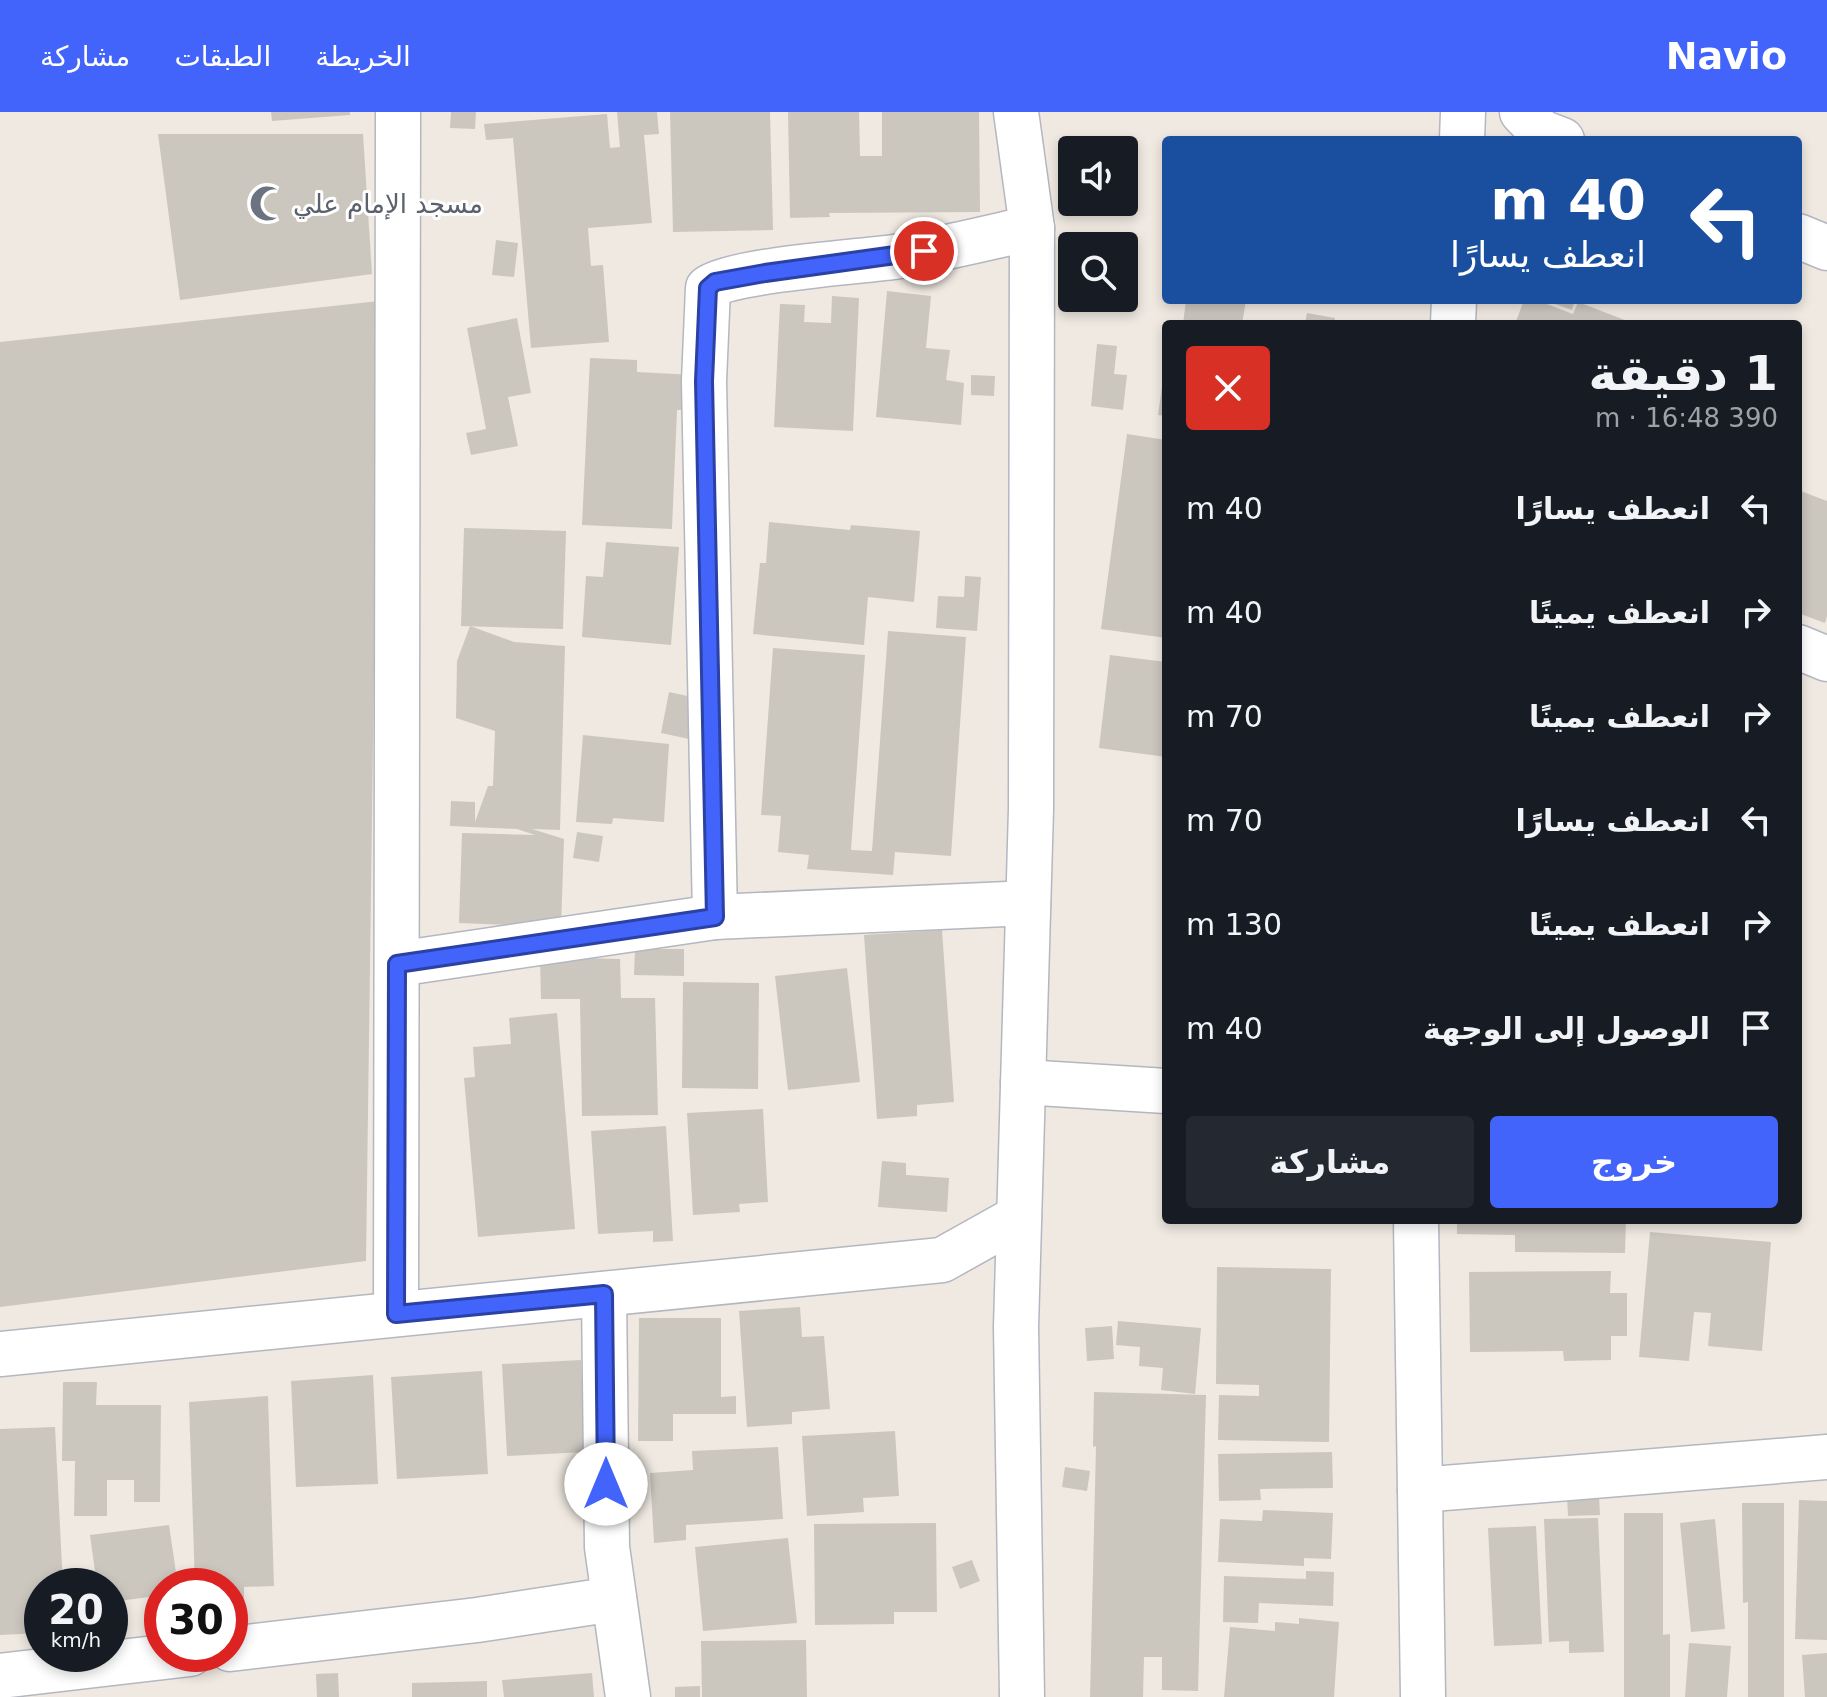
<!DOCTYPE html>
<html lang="ar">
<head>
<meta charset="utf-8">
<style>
	:root { --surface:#171b24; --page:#242831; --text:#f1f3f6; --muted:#9ea1a6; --accent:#4264fb }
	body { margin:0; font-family:"DejaVu Sans","Noto Naskh Arabic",sans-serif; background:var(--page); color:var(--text); direction:rtl; height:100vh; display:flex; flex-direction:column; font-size:30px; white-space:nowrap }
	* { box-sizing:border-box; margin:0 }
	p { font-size:26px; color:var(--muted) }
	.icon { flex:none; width:44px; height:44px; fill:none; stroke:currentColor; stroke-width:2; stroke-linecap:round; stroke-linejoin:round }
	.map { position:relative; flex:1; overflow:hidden; direction:ltr }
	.sheet { position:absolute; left:1162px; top:208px; width:640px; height:904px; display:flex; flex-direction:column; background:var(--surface); border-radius:8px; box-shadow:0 4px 12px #0003; direction:rtl }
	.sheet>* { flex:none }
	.top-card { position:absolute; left:1162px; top:24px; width:640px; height:168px; border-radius:8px; box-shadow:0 4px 12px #0003; direction:rtl; background:#1a4fa0; color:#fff; overflow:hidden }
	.fabs { position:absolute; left:1058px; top:24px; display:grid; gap:16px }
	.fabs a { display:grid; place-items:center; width:80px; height:80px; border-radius:8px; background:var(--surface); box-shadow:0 4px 12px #0003; font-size:40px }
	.speed { position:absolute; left:24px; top:1456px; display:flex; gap:16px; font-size:40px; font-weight:700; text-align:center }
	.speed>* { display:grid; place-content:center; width:104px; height:104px; border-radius:50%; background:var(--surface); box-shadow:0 4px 12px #0003; line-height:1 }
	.speed small { font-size:20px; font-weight:400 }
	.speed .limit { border:12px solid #d22; background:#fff; color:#111 }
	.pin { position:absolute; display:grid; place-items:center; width:68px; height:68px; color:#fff; margin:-34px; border:4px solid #fff; border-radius:50%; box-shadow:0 2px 8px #0007 }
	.me { position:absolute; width:88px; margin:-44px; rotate:0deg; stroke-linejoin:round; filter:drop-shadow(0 0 6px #0008) }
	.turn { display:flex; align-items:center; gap:28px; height:168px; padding:0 24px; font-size:36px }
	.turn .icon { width:104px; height:104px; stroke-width:2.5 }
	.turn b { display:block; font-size:56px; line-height:68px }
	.round { display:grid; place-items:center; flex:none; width:84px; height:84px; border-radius:8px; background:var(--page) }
	.headline { display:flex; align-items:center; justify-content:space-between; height:136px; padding:0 24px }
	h1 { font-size:48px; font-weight:700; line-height:60px }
	.action { display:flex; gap:16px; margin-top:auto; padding:16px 24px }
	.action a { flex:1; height:92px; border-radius:8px; background:var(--accent); color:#fff; font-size:32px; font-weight:700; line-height:92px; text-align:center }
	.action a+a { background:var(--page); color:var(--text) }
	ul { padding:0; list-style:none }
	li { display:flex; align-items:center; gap:24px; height:104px; padding:0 24px }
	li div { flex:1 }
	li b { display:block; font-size:30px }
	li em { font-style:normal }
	header { display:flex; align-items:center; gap:48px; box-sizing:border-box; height:112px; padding:0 40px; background:var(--accent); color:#fff }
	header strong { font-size:38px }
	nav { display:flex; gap:44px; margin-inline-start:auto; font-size:28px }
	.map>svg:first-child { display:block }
</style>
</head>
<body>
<header>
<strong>Navio</strong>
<nav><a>الخريطة</a><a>الطبقات</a><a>مشاركة</a></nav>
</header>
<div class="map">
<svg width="1827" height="1585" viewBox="0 0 1827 1585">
	<rect width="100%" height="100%" fill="#efe9e1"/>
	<g fill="#cbc7bf">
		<path d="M 271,0 L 350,0 L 350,3 L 272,9 Z"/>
		<path d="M 451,0 L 476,0 L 475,17 L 450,16 Z"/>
		<path d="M 617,0 L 657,0 L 659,22 L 644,23 L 652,111 L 588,116 L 591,154 L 603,153 L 609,230 L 531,236 L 513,26 L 486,28 L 484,12 L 607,2 L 610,36 L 620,35 Z"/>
		<path d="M 670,0 L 770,0 L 773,118 L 673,120 Z"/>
		<path d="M 788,0 L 859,0 L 860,44 L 882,44 L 882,0 L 979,0 L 980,100 L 829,101 L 830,105 L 790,106 Z"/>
		<path d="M 158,22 L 363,22 L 372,162 L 180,188 Z"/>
		<path d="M 496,128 L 518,131 L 514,165 L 492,163 Z"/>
		<path d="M 887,179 L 931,184 L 926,236 L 950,238 L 946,268 L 964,271 L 961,313 L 876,305 Z"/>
		<path d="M 832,184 L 859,186 L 853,319 L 774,315 L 780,192 L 805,193 L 804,210 L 831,211 Z"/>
		<path d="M 1186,188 L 1246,188 L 1242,212 L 1183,212 Z"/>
		<path d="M 1524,188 L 1536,188 L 1573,202 L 1578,190 L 1635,212 L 1515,212 Z"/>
		<path d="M 1544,188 L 1575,188 L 1572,198 Z"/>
		<path d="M 379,189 L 366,1149 L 0,1195 L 0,230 Z"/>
		<path d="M 1307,201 L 1335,206 L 1334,212 L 1305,212 Z"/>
		<path d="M 517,206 L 531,281 L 508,285 L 518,334 L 471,343 L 466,321 L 486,317 L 467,216 Z"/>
		<path d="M 1097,232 L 1117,234 L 1114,262 L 1127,263 L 1123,298 L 1091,294 Z"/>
		<path d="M 590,246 L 637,248 L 637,260 L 694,263 L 693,298 L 677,298 L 672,417 L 582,413 Z"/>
		<path d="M 1164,261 L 1166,261 L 1166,304 L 1158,303 Z"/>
		<path d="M 971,263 L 995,264 L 994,284 L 971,283 Z"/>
		<path d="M 1127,322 L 1166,328 L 1166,526 L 1101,517 Z"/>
		<path d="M 1798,378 L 1827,389 L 1827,504 L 1825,511 L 1798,501 Z"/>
		<path d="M 769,410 L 850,418 L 851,413 L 920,419 L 914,490 L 868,485 L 864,533 L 753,522 L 760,451 L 766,451 Z"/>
		<path d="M 464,416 L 566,419 L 563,517 L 461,514 Z"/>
		<path d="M 606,430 L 679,435 L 671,533 L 582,525 L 586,464 L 603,465 Z"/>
		<path d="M 965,464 L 981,465 L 977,519 L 936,516 L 938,484 L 964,485 Z"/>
		<path d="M 470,514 L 514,530 L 565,534 L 560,718 L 532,717 L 564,727 L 561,815 L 459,811 L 462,721 L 535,723 L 517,717 L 450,714 L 451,689 L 475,690 L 475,710 L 488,674 L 493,674 L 495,619 L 456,606 L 457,549 Z"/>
		<path d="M 888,519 L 966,525 L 951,744 L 895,740 L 893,763 L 807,757 L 809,743 L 778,740 L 781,704 L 761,703 L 773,536 L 865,543 L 851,738 L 872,739 Z"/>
		<path d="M 1110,543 L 1166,550 L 1166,645 L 1099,636 Z"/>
		<path d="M 669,580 L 697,586 L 689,627 L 661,621 Z"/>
		<path d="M 583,623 L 669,632 L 664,710 L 613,706 L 612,712 L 576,710 Z"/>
		<path d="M 577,720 L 603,724 L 599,750 L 573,746 Z"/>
		<path d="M 942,818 L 954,990 L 917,993 L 917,1004 L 877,1007 L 864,823 Z"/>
		<path d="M 635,837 L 684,837 L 684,864 L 634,863 Z"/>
		<path d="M 583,846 L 620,847 L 621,886 L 655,886 L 658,1003 L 582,1004 L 580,887 L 541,887 L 540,847 Z"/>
		<path d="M 847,856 L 860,970 L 788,978 L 775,864 Z"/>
		<path d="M 683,870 L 759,871 L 758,977 L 682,976 Z"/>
		<path d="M 557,901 L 575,1117 L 478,1125 L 464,966 L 475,965 L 473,935 L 511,932 L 509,906 Z"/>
		<path d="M 763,997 L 768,1090 L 739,1092 L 740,1100 L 693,1103 L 687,1001 Z"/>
		<path d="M 666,1014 L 673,1129 L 653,1130 L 653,1119 L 598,1122 L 591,1019 Z"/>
		<path d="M 882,1049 L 906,1051 L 906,1063 L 949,1066 L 947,1100 L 878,1095 Z"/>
		<path d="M 1457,1108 L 1626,1108 L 1625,1141 L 1515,1140 L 1515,1123 L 1457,1122 Z"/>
		<path d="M 1650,1120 L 1771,1130 L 1762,1239 L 1708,1234 L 1711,1201 L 1694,1200 L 1689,1249 L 1639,1245 Z"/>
		<path d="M 1217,1155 L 1331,1157 L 1329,1330 L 1218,1328 L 1219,1283 L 1259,1284 L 1259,1273 L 1216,1272 Z"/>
		<path d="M 1611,1159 L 1610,1181 L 1627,1181 L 1627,1224 L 1611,1224 L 1611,1248 L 1564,1249 L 1563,1239 L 1470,1240 L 1469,1160 Z"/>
		<path d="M 800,1195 L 802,1225 L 824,1224 L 830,1297 L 792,1300 L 792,1312 L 747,1315 L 739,1199 Z"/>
		<path d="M 639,1206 L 721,1206 L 721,1285 L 736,1284 L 736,1302 L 673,1302 L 673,1329 L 638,1329 Z"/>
		<path d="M 1118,1209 L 1201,1216 L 1195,1282 L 1161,1278 L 1163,1256 L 1139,1254 L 1140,1235 L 1116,1233 Z"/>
		<path d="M 1112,1214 L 1114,1247 L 1087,1249 L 1085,1216 Z"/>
		<path d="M 581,1248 L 585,1340 L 507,1344 L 502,1252 Z"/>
		<path d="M 482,1259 L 488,1362 L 397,1367 L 391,1265 Z"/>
		<path d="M 373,1263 L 378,1372 L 296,1375 L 291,1269 Z"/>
		<path d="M 63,1270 L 97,1270 L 96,1293 L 161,1293 L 160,1390 L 134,1390 L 134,1368 L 107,1368 L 107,1404 L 74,1404 L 75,1349 L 62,1349 Z"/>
		<path d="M 1094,1280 L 1206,1283 L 1198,1579 L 1162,1578 L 1162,1545 L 1144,1545 L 1143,1585 L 1090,1585 L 1096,1334 L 1093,1335 Z"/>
		<path d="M 268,1284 L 274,1474 L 244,1475 L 244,1492 L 230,1492 L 230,1474 L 195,1474 L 189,1290 Z"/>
		<path d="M 55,1315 L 63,1474 L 42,1474 L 42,1521 L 0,1523 L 0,1317 Z"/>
		<path d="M 895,1319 L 899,1384 L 863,1386 L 864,1400 L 807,1404 L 802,1324 Z"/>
		<path d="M 778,1335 L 783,1407 L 686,1413 L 686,1428 L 654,1431 L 650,1361 L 693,1358 L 692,1339 Z"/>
		<path d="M 1332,1340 L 1333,1376 L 1260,1377 L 1261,1388 L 1219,1389 L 1218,1342 Z"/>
		<path d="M 1065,1355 L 1090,1359 L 1087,1379 L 1062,1375 Z"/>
		<path d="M 1567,1384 L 1599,1384 L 1600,1403 L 1568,1404 Z"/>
		<path d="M 1799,1388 L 1827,1389 L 1827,1528 L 1795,1527 Z"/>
		<path d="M 1742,1391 L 1784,1391 L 1784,1585 L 1748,1585 L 1748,1490 L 1743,1491 Z"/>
		<path d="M 1263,1398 L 1333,1401 L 1331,1447 L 1304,1446 L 1304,1454 L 1218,1450 L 1220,1407 L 1262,1409 Z"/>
		<path d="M 1624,1401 L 1663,1401 L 1663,1523 L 1670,1522 L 1670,1585 L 1624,1585 Z"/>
		<path d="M 1598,1406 L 1604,1540 L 1569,1541 L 1569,1529 L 1549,1530 L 1544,1407 Z"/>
		<path d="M 1715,1407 L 1725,1517 L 1691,1520 L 1680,1411 Z"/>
		<path d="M 936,1411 L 937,1500 L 894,1500 L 894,1512 L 815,1513 L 814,1412 Z"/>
		<path d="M 169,1413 L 178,1474 L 162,1474 L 162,1503 L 153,1504 L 150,1485 L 110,1490 L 110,1474 L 97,1474 L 90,1423 Z"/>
		<path d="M 1536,1414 L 1542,1532 L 1494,1534 L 1488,1416 Z"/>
		<path d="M 788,1426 L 797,1511 L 703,1519 L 695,1435 Z"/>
		<path d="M 972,1448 L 980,1469 L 960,1477 L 952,1455 Z"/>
		<path d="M 1306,1459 L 1334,1460 L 1333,1494 L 1259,1491 L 1258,1511 L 1223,1510 L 1224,1464 L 1306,1467 Z"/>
		<path d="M 1299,1506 L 1339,1510 L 1334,1585 L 1224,1585 L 1230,1515 L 1275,1519 L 1275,1510 L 1299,1512 Z"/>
		<path d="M 806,1528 L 807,1585 L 702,1585 L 701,1529 Z"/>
		<path d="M 1689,1531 L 1731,1534 L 1727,1585 L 1685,1585 Z"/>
		<path d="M 1827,1541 L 1827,1585 L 1805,1585 L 1802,1543 Z"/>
		<path d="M 338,1561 L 339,1585 L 317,1585 L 316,1562 Z"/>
		<path d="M 592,1561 L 594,1585 L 504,1585 L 502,1568 Z"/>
		<path d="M 487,1569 L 487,1585 L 412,1585 L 412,1571 Z"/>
		<path d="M 700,1574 L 700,1585 L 675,1585 L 675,1575 Z"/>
	</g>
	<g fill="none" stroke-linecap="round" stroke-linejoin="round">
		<defs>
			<g id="minor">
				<path d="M 1016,0 L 1032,116 L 1031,697 L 1016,1215 L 1022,1585"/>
				<path d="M 1522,0 L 1541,20 L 1562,28"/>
				<path d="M 1462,28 L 1463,0"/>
				<path d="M 1798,124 L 1827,136"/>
				<path d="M 1453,212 L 1454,188"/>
				<path d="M 1798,535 L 1827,547"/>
				<path d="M 715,805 L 704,269 L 708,176 C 731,158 857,150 894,145 C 940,138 986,126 1032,116"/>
				<path d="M 397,852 L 715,805 L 1028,791"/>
				<path d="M 1023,970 L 1166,979"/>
				<path d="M 1416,1108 L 1423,1585"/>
				<path d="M 604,1182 L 607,1435 L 628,1585"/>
				<path d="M 396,1202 L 398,0"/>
				<path d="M 0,1242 L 942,1148 L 1019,1105"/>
				<path d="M 1420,1378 L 1827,1345"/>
				<path d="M 230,1537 L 477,1508 L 614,1487"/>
				<path d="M 0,1564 L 190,1542"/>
			</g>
		</defs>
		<use href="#minor" stroke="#b4b7c1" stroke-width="47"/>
		<use href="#minor" stroke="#fff" stroke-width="44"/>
	</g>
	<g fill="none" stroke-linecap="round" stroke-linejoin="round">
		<defs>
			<path id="route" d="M 606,1372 L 604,1182 L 396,1202 L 397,852 L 715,805 L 704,269 L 708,176 L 715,170 L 765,161 L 924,139"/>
		</defs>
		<use href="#route" stroke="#2b41a3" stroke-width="20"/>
		<use href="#route" stroke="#4264fb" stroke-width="14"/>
	</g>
	<defs>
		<symbol id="mosque-bare" viewBox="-9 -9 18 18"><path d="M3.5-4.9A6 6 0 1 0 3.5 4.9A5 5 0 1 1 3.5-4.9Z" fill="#6b7280" stroke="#fff" stroke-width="2.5" paint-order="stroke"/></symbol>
	</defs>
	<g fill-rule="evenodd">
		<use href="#mosque-bare" x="242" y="66" width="51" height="51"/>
	</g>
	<g text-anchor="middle" stroke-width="6" stroke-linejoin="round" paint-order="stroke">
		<g font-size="26" fill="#5b616d" stroke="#fff" text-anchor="start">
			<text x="293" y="101">مسجد الإمام علي</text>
		</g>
	</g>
</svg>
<div class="fabs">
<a><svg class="icon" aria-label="sound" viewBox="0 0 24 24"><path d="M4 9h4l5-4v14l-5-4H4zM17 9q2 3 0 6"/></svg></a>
<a><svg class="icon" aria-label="search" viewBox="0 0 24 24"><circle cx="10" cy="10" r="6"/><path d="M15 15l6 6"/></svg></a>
</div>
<div class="speed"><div>20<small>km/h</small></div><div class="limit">30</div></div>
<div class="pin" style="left:924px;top:139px;background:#d93025"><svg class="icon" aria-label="arrive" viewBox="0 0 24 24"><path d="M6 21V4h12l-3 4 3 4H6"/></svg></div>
<svg class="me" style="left:606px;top:1372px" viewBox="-20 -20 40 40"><circle r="19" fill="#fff"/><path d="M0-13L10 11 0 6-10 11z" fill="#4264fb"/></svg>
<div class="top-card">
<div class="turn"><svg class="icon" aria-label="left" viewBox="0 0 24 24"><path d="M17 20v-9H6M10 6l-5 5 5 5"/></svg><div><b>40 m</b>انعطف يسارًا</div></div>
</div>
<section class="sheet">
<div class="headline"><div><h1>1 دقيقة</h1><p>390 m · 16:48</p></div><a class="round" style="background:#d93025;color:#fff"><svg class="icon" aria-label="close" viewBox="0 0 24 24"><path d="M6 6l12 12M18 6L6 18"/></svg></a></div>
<ul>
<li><svg class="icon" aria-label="left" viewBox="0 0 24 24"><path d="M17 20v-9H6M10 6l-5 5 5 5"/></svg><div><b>انعطف يسارًا</b></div><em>40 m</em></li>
<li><svg class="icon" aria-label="right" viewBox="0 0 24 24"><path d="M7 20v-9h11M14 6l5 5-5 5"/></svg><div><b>انعطف يمينًا</b></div><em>40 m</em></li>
<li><svg class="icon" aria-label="right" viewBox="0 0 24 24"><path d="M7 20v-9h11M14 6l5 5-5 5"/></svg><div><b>انعطف يمينًا</b></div><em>70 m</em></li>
<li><svg class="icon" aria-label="left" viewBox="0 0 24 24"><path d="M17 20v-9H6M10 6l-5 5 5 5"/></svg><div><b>انعطف يسارًا</b></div><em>70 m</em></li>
<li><svg class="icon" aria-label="right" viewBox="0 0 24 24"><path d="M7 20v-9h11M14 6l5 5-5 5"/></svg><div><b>انعطف يمينًا</b></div><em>130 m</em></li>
<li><svg class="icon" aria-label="arrive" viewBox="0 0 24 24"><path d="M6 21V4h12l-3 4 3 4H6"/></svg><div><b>الوصول إلى الوجهة</b></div><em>40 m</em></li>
</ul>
<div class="action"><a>خروج</a><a>مشاركة</a></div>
</section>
</div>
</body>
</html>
